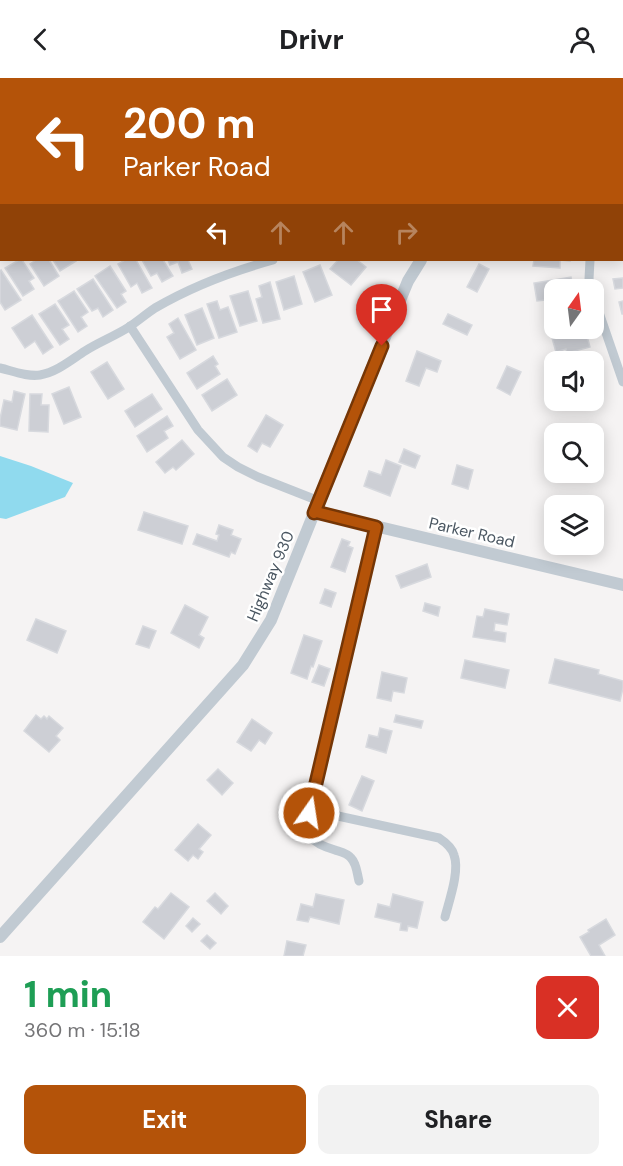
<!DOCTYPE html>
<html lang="en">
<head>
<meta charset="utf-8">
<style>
	:root { --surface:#fff; --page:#f2f2f2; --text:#202124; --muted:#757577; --accent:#b45309 }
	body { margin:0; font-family:"DM Sans",sans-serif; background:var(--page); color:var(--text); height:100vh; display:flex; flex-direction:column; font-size:22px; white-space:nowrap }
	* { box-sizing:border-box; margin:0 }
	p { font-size:20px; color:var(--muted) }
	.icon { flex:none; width:33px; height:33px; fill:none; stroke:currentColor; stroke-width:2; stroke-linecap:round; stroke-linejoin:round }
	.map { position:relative; height:878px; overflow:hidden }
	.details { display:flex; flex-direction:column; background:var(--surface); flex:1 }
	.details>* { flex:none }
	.hud { position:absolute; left:0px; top:0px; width:624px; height:183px; box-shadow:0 3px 15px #0003; background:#b45309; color:#fff; overflow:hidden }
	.needle { width:39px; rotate:14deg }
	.controls { position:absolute; left:544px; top:201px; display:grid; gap:12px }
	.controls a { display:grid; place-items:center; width:60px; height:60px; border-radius:12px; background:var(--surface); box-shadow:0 3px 15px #0003; font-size:30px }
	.pin { position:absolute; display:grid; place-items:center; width:51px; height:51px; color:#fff; margin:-62px -26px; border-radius:50% 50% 50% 0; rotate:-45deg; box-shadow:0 0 6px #0007 }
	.pin .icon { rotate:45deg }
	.me { position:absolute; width:66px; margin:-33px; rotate:13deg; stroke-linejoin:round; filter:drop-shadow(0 0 4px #0008) }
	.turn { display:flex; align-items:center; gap:21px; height:126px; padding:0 24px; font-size:27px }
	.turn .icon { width:78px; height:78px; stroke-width:2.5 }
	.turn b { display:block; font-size:42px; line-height:51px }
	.lanes { display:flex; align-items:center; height:57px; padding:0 24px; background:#0003; justify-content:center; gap:30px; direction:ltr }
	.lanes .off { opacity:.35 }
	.round { display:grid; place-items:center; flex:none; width:63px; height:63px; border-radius:12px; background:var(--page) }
	.overview { display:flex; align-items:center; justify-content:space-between; height:102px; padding:0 24px }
	h1 { font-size:36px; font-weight:800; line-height:45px; color:#1e9e55 }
	.cta { display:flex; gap:12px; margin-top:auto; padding:12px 24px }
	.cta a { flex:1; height:69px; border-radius:12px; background:var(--accent); color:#fff; font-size:24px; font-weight:800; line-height:69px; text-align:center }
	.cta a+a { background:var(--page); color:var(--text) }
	header { display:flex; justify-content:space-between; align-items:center; height:78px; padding:0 24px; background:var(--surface); font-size:27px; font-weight:800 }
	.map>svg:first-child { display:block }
</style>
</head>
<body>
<header><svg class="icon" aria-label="back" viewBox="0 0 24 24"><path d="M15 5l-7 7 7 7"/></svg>Drivr<svg class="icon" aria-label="person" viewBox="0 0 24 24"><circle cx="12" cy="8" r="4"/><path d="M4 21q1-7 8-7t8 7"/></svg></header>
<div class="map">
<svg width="623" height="878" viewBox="0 0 623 878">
	<rect width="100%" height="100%" fill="#f5f3f3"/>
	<g fill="#90daee">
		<path d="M 407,0 L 531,0 L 529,2 L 407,2 Z"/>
		<path d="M 0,378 L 31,388 L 73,405 L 65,419 L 6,441 L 0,440 Z"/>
	</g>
	<g fill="#cdcfd5" stroke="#d7d9de" stroke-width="1.5">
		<path d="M 2,108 L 2,140 L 0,138 L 0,109 Z"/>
		<path d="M 19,182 L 22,182 L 34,200 L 29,203 L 34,211 L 23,218 L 5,190 Z"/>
		<path d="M 35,182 L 49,182 L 59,198 L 44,208 L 30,186 L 36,182 Z"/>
		<path d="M 53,182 L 75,182 L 76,183 L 60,193 Z"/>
		<path d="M 125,182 L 136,182 L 152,210 L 142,215 L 137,205 L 131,209 L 118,186 Z"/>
		<path d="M 142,182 L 163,182 L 173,198 L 162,204 L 157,195 L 151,198 Z"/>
		<path d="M 168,182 L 188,182 L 192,191 L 182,195 L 178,184 L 170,187 Z"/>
		<path d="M 338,182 L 357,182 L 366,189 L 351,207 L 330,191 Z"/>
		<path d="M 534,182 L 570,182 L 570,183 L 560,182 L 560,190 L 533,188 Z"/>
		<path d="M 479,186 L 489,191 L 477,214 L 467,209 Z"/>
		<path d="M 320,187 L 332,217 L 315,224 L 303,194 Z"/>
		<path d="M 110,188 L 126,213 L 121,216 L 126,224 L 117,230 L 95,198 Z"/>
		<path d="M 1,192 L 21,222 L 5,232 L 0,224 L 0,193 Z"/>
		<path d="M 294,198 L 302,226 L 284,232 L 276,204 Z"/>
		<path d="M 571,199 L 573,211 L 555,212 L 555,221 L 537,223 L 534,205 Z"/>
		<path d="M 623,200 L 623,210 L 615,211 L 613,201 Z"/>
		<path d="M 93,201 L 113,232 L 103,239 L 98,230 L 92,233 L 77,211 Z"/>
		<path d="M 270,204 L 280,241 L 263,245 L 256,221 L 262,219 L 259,208 Z"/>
		<path d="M 74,213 L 88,234 L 81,239 L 87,248 L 78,254 L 58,223 Z"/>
		<path d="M 248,213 L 257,243 L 240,248 L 230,218 Z"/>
		<path d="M 217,223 L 220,232 L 228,229 L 237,254 L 219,260 L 207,226 Z"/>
		<path d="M 623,223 L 623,236 L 622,236 L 619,224 Z"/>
		<path d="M 55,226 L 69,247 L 62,251 L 69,261 L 60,267 L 39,236 Z"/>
		<path d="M 202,230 L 214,260 L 197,267 L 185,237 Z"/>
		<path d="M 555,231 L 555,250 L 552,251 L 548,232 Z"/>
		<path d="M 448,236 L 472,247 L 467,257 L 443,246 Z"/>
		<path d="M 32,237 L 53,269 L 43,276 L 35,263 L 25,270 L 12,250 Z"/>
		<path d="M 178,240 L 196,272 L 180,281 L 167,259 L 174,255 L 169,246 Z"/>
		<path d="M 585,251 L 590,269 L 567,275 L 566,271 L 556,274 L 552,260 Z"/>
		<path d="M 417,273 L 441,283 L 437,294 L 426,290 L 419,308 L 406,303 Z"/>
		<path d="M 594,276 L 598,287 L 594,288 L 594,284 L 569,284 Z"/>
		<path d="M 213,278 L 218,286 L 215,288 L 220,296 L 197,311 L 187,295 Z"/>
		<path d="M 107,284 L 124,311 L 108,321 L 91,294 Z"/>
		<path d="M 507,288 L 521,294 L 510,317 L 497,310 Z"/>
		<path d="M 227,301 L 237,317 L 212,333 L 202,317 Z"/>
		<path d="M 69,309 L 81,339 L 64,346 L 52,316 Z"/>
		<path d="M 14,313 L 25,316 L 17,352 L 0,348 L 0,341 L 4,322 L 12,324 Z"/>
		<path d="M 30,316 L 42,316 L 41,327 L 49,327 L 48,354 L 29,353 Z"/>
		<path d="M 152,316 L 162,331 L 135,349 L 125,333 Z"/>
		<path d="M 266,337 L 283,347 L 270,369 L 262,365 L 257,374 L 248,368 Z"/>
		<path d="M 167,338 L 173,348 L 164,353 L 168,360 L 147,374 L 137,358 Z"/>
		<path d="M 182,362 L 194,376 L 176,392 L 173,389 L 165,395 L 156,384 Z"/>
		<path d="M 404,371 L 420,378 L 415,390 L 399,384 Z"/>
		<path d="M 386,382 L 401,388 L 390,418 L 364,408 L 369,393 L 381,397 Z"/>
		<path d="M 457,387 L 473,392 L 468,411 L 452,406 Z"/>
		<path d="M 144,434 L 188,448 L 182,466 L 138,452 Z"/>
		<path d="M 219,447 L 233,452 L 231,457 L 241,461 L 235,476 L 231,474 L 229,479 L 193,466 L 197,456 L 217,463 L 219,457 L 216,456 Z"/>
		<path d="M 342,461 L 350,464 L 348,468 L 353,470 L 345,494 L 331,489 Z"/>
		<path d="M 427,486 L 431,499 L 401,510 L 396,498 Z"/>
		<path d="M 325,511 L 336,515 L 331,529 L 320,525 Z"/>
		<path d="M 425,525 L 440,529 L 438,538 L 423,533 Z"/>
		<path d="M 185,527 L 208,539 L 199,557 L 204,560 L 199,570 L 171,555 Z"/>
		<path d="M 485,531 L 509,536 L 507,547 L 495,545 L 494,553 L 506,555 L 505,564 L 473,559 L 477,538 L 483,539 Z"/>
		<path d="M 36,541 L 66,553 L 57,575 L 27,562 Z"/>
		<path d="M 143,548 L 156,553 L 149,570 L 136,566 Z"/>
		<path d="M 304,557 L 322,563 L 313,589 L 311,588 L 307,601 L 291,595 Z"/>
		<path d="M 555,581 L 599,592 L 598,596 L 623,603 L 623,610 L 620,623 L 549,605 Z"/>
		<path d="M 465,582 L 509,592 L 505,610 L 461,600 Z"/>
		<path d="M 319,587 L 330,591 L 324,608 L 312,604 Z"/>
		<path d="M 382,594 L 407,600 L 404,615 L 393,613 L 391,623 L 377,620 Z"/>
		<path d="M 36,637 L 41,641 L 44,638 L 47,641 L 49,638 L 63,650 L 56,658 L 60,662 L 49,674 L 24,653 Z"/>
		<path d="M 396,637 L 423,643 L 421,650 L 394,644 Z"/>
		<path d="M 252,641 L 272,655 L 265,666 L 259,662 L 251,673 L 237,664 Z"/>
		<path d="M 380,650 L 392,653 L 386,675 L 366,669 L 369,657 L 378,659 Z"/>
		<path d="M 218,691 L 233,705 L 222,717 L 207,702 Z"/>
		<path d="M 362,698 L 374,703 L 362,733 L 349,727 Z"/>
		<path d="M 198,746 L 211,757 L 199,771 L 203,774 L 198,781 L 193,777 L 188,783 L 175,772 Z"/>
		<path d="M 171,815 L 189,829 L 164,861 L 143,844 L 155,829 L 158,831 Z"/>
		<path d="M 215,815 L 228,828 L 221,836 L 207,823 Z"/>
		<path d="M 316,816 L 344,822 L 339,846 L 310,839 L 308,844 L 297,842 L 301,826 L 313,829 Z"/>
		<path d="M 393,816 L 423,824 L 417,850 L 408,848 L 407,853 L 400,852 L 401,845 L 375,839 L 378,826 L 390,829 Z"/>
		<path d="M 193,840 L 200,846 L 192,854 L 186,848 Z"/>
		<path d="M 606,841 L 615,857 L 599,867 L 605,878 L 591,878 L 580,859 L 589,854 L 588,852 Z"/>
		<path d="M 207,857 L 216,865 L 210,871 L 201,863 Z"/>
		<path d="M 287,863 L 306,867 L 303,878 L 284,878 Z"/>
	</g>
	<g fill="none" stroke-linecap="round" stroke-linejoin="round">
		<g stroke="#c1cad2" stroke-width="9">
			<path d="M 622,115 L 623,115"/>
			<path d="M 0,167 L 2,166"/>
			<path d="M 590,182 L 589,201 L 592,212"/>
			<path d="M 594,220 L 623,304"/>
			<path d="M 130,248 L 198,352 L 223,379 L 238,389 L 258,399 L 319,423"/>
			<path d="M 0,290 C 13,293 27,299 40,297 C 57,294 71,282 85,273 C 99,264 115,258 129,249 C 138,243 146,236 155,230 C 191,209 233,193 273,182"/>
			<path d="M 312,723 L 322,732 L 338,738 L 439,760 C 445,764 452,769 454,777 C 460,793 449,823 445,839"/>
			<path d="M 359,803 C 357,796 357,786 351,780 C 347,775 341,774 335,772 C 311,765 306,759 309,735 L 377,449"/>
		</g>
		<g stroke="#c1cad2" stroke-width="12">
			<path d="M 614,2 L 616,0"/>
			<path d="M 314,435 L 316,434 L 623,507"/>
			<path d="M 0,859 L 243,587 L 271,542 L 389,249 L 408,203 L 421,182"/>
		</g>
	</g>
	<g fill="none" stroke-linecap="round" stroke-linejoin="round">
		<defs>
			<path id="route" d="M 309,735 L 376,449 L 316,434 L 314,435 L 382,268"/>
		</defs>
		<use href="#route" stroke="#753606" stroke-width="15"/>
		<use href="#route" stroke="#b45309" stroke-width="10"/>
	</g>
	<g text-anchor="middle" stroke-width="5" stroke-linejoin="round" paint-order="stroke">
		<g font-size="16" fill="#4a5661" stroke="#fff">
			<text transform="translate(472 454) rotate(13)" y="6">Parker Road</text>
			<text transform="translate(270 498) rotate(-67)" y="6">Highway 930</text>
		</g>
	</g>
</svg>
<div class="controls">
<a><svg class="needle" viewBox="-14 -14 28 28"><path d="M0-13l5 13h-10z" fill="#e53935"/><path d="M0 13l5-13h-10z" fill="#757577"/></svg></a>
<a><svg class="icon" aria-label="sound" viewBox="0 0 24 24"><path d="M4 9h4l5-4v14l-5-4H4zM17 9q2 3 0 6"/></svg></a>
<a><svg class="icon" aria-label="search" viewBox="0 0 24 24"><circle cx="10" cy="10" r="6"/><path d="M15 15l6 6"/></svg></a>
<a><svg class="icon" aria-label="layers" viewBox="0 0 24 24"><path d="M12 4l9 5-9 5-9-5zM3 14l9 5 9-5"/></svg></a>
</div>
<div class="pin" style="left:382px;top:268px;background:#d93025"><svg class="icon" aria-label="arrive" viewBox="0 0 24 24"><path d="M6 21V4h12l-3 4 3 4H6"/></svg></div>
<svg class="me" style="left:309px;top:735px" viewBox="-20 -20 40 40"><circle r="17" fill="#b45309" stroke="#fff" stroke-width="3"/><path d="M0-11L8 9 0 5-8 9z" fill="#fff"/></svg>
<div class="hud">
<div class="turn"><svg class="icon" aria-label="left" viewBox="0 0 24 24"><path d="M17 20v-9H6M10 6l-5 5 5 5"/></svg><div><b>200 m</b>Parker Road</div></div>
<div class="lanes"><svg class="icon" aria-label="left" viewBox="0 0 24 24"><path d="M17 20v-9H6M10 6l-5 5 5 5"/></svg><svg class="icon off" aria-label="ahead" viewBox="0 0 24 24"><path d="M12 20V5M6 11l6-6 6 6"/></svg><svg class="icon off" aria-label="ahead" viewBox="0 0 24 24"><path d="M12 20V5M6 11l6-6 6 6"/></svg><svg class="icon off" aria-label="right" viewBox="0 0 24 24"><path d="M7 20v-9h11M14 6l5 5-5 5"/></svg></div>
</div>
</div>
<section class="details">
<div class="overview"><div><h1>1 min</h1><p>360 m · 15:18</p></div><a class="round" style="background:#d93025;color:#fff"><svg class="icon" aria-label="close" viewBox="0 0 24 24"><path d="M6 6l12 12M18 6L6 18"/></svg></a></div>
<div class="cta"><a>Exit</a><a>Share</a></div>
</section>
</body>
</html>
